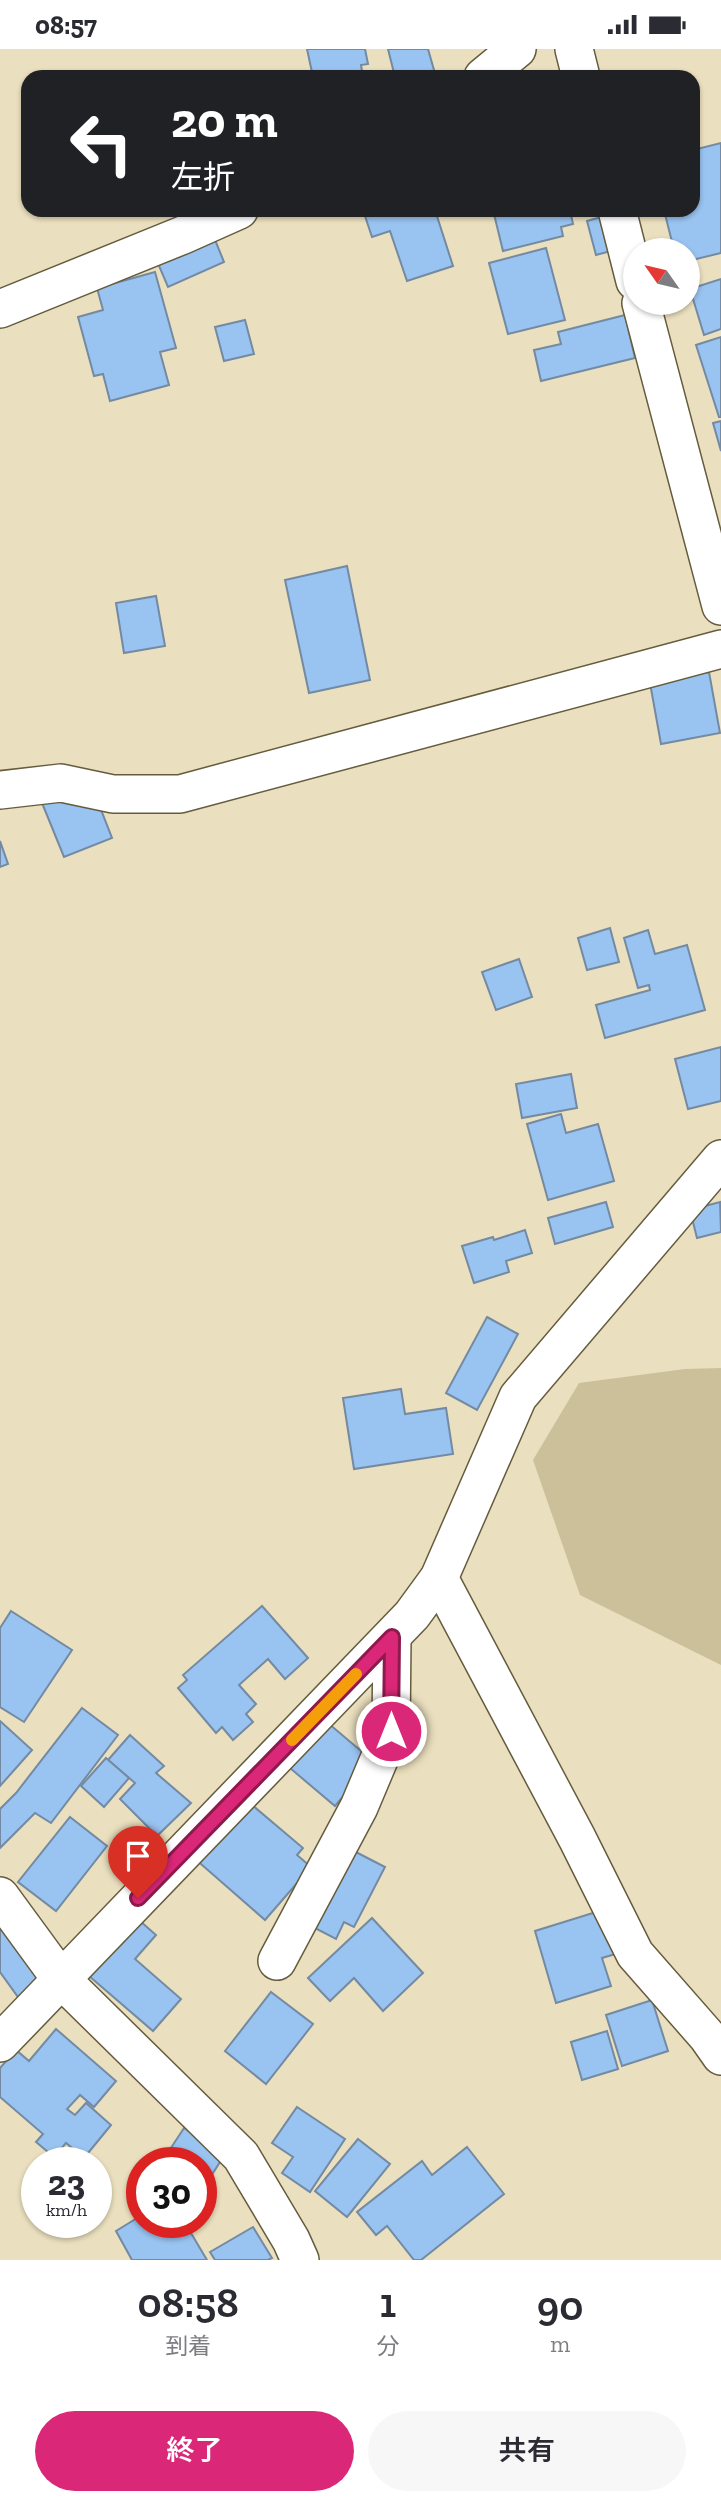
<!DOCTYPE html>
<html lang="ja">
<head>
<meta charset="utf-8">
<style>
	:root { --surface:#fff; --page:#f7f7f7; --text:#2b2b33; --muted:#7c7c81; --accent:#db2777 }
	body { margin:0; font-family:"Zilla Slab","Noto Sans JP",serif; background:var(--page); color:var(--text); height:100vh; display:flex; flex-direction:column; font-size:26px; white-space:nowrap }
	* { box-sizing:border-box; margin:0 }
	p { font-size:23px; color:var(--muted) }
	.icon { flex:none; width:38px; height:38px; fill:none; stroke:currentColor; stroke-width:2; stroke-linecap:round; stroke-linejoin:round }
	.map { position:relative; height:2211px; overflow:hidden }
	.drawer { display:flex; flex-direction:column; background:var(--surface); flex:1 }
	.drawer>* { flex:none }
	.guide { position:absolute; left:21px; top:21px; width:679px; height:147px; border-radius:21px; box-shadow:0 2px 5px #0004; background:#202124; color:#fff; overflow:hidden }
	.needle { width:46px; rotate:304deg }
	.tools { position:absolute; left:623px; top:189px; display:grid; gap:14px }
	.tools a { display:grid; place-items:center; width:77px; height:77px; border-radius:50%; background:var(--surface); box-shadow:0 2px 5px #0004; font-size:35px }
	.speed { position:absolute; left:21px; top:2098px; display:flex; gap:14px; font-size:35px; font-weight:700; text-align:center }
	.speed>* { display:grid; place-content:center; width:91px; height:91px; border-radius:50%; background:var(--surface); box-shadow:0 2px 5px #0004; line-height:1 }
	.speed small { font-size:18px; font-weight:400 }
	.speed .limit { border:10px solid #d22; background:#fff; color:#111 }
	.pin { position:absolute; display:grid; place-items:center; width:60px; height:60px; color:#fff; margin:-72px -30px; border-radius:50% 50% 50% 0; rotate:-45deg; box-shadow:0 0 7px #0007 }
	.pin .icon { rotate:45deg }
	.me { position:absolute; width:77px; margin:-38px; rotate:0deg; stroke-linejoin:round; filter:drop-shadow(0 0 5px #0008) }
	.turn { display:flex; align-items:center; gap:24px; height:147px; padding:0 35px; font-size:32px }
	.turn .icon { width:91px; height:91px; stroke-width:2.5 }
	.turn b { display:block; font-size:49px; line-height:60px }
	.eta { display:flex; justify-content:space-evenly; align-items:center; height:119px; text-align:center }
	.eta b { font-size:42px; font-weight:600; line-height:49px }
	.action { display:flex; gap:14px; margin-top:auto; padding:14px 35px }
	.action a { flex:1; height:80px; border-radius:42px; background:var(--accent); color:#fff; font-size:28px; font-weight:600; line-height:80px; text-align:center }
	.action a+a { background:var(--page); color:var(--text) }
	.status { display:flex; justify-content:space-between; align-items:center; height:49px; padding:0 35px; background:var(--surface); direction:ltr }
	.status svg { height:19px; fill:currentColor }
	.map>svg:first-child { display:block }
</style>
</head>
<body>
<div class="status"><b>08:57</b><svg viewBox="0 0 49 12"><path d="M0 12V9h3v3zM5 12V6h3v6zM10 12V3h3v9zM15 12V0h3v12zM26 1h20v11H26zM47 4h2v5h-2z"/></svg></div>
<div class="map">
<svg width="721" height="2211" viewBox="0 0 721 2211">
	<rect width="100%" height="100%" fill="#eadfbe"/>
	<path fill="#ccc09a" d="M 721,1319 L 721,1616 L 580,1546 L 533,1411 L 579,1334 L 685,1320 Z"/>
	<g fill="#99c3f0" stroke="#738aa2" stroke-width="2">
		<path d="M 307,0 L 365,0 L 368,15 L 361,16 L 363,28 L 313,28 Z"/>
		<path d="M 388,0 L 428,0 L 436,28 L 395,28 Z"/>
		<path d="M 721,94 L 721,204 L 688,212 L 688,201 L 674,201 L 664,161 L 693,161 L 693,101 Z"/>
		<path d="M 363,161 L 435,161 L 453,217 L 407,232 L 390,182 L 372,188 Z"/>
		<path d="M 493,161 L 570,161 L 573,175 L 561,178 L 563,187 L 503,202 Z"/>
		<path d="M 612,165 L 622,199 L 596,206 L 587,172 Z"/>
		<path d="M 211,181 L 224,213 L 168,238 L 154,205 Z"/>
		<path d="M 546,199 L 565,271 L 508,285 L 489,214 Z"/>
		<path d="M 155,223 L 176,299 L 160,303 L 169,336 L 110,352 L 103,325 L 94,327 L 78,268 L 103,261 L 97,239 Z"/>
		<path d="M 721,230 L 721,280 L 704,286 L 690,240 Z"/>
		<path d="M 625,266 L 635,309 L 541,332 L 534,301 L 561,295 L 558,283 Z"/>
		<path d="M 245,271 L 254,305 L 224,312 L 215,278 Z"/>
		<path d="M 721,288 L 721,368 L 719,368 L 696,296 Z"/>
		<path d="M 721,372 L 721,402 L 713,374 Z"/>
		<path d="M 347,517 L 370,631 L 309,644 L 285,531 Z"/>
		<path d="M 156,547 L 165,597 L 124,604 L 116,554 Z"/>
		<path d="M 709,623 L 720,684 L 661,695 L 650,634 Z"/>
		<path d="M 68,743 L 96,748 L 112,789 L 64,808 L 42,754 Z"/>
		<path d="M 0,792 L 8,815 L 0,818 Z"/>
		<path d="M 610,879 L 619,913 L 587,921 L 578,889 Z"/>
		<path d="M 648,881 L 655,905 L 687,896 L 705,961 L 605,989 L 596,956 L 650,941 L 649,936 L 638,939 L 624,889 Z"/>
		<path d="M 519,910 L 532,948 L 496,961 L 482,923 Z"/>
		<path d="M 721,998 L 721,1052 L 688,1060 L 675,1010 Z"/>
		<path d="M 571,1025 L 577,1059 L 522,1069 L 516,1035 Z"/>
		<path d="M 561,1065 L 566,1084 L 598,1075 L 614,1132 L 548,1151 L 527,1075 Z"/>
		<path d="M 606,1153 L 613,1178 L 555,1195 L 548,1169 Z"/>
		<path d="M 720,1153 L 721,1183 L 697,1189 L 690,1161 Z"/>
		<path d="M 525,1181 L 532,1204 L 506,1212 L 509,1223 L 474,1234 L 462,1197 L 493,1188 L 494,1191 Z"/>
		<path d="M 487,1268 L 518,1285 L 477,1361 L 446,1344 Z"/>
		<path d="M 401,1340 L 405,1365 L 446,1359 L 453,1405 L 354,1420 L 343,1349 Z"/>
		<path d="M 262,1557 L 308,1609 L 285,1630 L 268,1610 L 239,1636 L 256,1655 L 246,1665 L 253,1673 L 233,1691 L 222,1678 L 216,1684 L 178,1639 L 187,1631 L 183,1626 Z"/>
		<path d="M 11,1562 L 72,1601 L 24,1673 L 0,1658 L 0,1579 Z"/>
		<path d="M 82,1659 L 118,1686 L 51,1774 L 35,1764 L 0,1799 L 0,1760 L 16,1744 Z"/>
		<path d="M 322,1669 L 373,1712 L 335,1757 L 284,1714 Z"/>
		<path d="M 0,1672 L 32,1701 L 0,1737 Z"/>
		<path d="M 130,1686 L 164,1717 L 156,1724 L 191,1754 L 157,1787 L 120,1750 L 135,1734 L 108,1711 Z"/>
		<path d="M 106,1709 L 129,1729 L 104,1758 L 81,1737 Z"/>
		<path d="M 245,1750 L 303,1799 L 297,1806 L 311,1818 L 265,1871 L 194,1809 Z"/>
		<path d="M 70,1768 L 107,1797 L 56,1862 L 18,1833 Z"/>
		<path d="M 350,1800 L 385,1818 L 354,1878 L 344,1873 L 336,1890 L 311,1877 Z"/>
		<path d="M 609,1859 L 622,1903 L 602,1909 L 611,1937 L 556,1954 L 535,1882 Z"/>
		<path d="M 131,1864 L 156,1886 L 135,1910 L 181,1950 L 153,1982 L 82,1921 Z"/>
		<path d="M 372,1869 L 423,1924 L 383,1962 L 354,1929 L 330,1952 L 308,1929 Z"/>
		<path d="M 0,1870 L 46,1927 L 18,1948 L 0,1923 Z"/>
		<path d="M 271,1943 L 313,1975 L 266,2035 L 225,2002 Z"/>
		<path d="M 652,1951 L 668,2002 L 622,2017 L 606,1966 Z"/>
		<path d="M 56,1980 L 116,2032 L 94,2058 L 80,2046 L 67,2060 L 75,2066 L 86,2054 L 111,2076 L 84,2109 L 66,2094 L 54,2108 L 36,2093 L 43,2085 L 0,2048 L 0,2019 L 16,2001 L 29,2012 Z"/>
		<path d="M 607,1982 L 618,2020 L 582,2031 L 571,1993 Z"/>
		<path d="M 297,2058 L 345,2090 L 310,2143 L 282,2124 L 293,2108 L 272,2094 Z"/>
		<path d="M 184,2079 L 225,2105 L 201,2143 L 201,2114 L 161,2114 Z"/>
		<path d="M 358,2090 L 390,2115 L 347,2168 L 315,2142 Z"/>
		<path d="M 467,2098 L 504,2145 L 421,2211 L 414,2211 L 387,2177 L 376,2186 L 357,2163 L 422,2112 L 432,2126 Z"/>
		<path d="M 142,2166 L 142,2174 L 185,2174 L 207,2211 L 132,2211 L 116,2182 Z"/>
		<path d="M 253,2178 L 272,2209 L 268,2211 L 215,2211 L 210,2203 Z"/>
	</g>
	<g fill="none" stroke-linecap="round" stroke-linejoin="round">
		<defs>
			<g id="minor">
				<path d="M 574,0 L 581,28"/>
				<path d="M 483,28 L 517,0"/>
				<path d="M 617,161 L 635,232"/>
				<path d="M 641,254 L 721,557"/>
				<path d="M 0,260 L 183,186 L 239,161"/>
				<path d="M 0,741 L 61,734 L 113,745 L 180,745 L 721,600"/>
				<path d="M 439,1529 L 577,1789 L 635,1905 L 707,1987 L 721,2007"/>
				<path d="M 0,1847 L 60,1929 L 241,2107 L 291,2191 L 300,2211"/>
				<path d="M 277,1912 L 359,1758 L 391,1682 L 392,1588"/>
				<path d="M 0,1994 L 412,1566 L 439,1529 L 518,1348 L 721,1110"/>
			</g>
		</defs>
		<use href="#minor" stroke="#655c3e" stroke-width="40"/>
		<use href="#minor" stroke="#fff" stroke-width="37"/>
	</g>
	<g fill="none" stroke-linecap="round" stroke-linejoin="round">
		<defs>
			<path id="route" d="M 138,1849 L 392,1588 L 391,1682"/>
		</defs>
		<use href="#route" stroke="#8e194d" stroke-width="18"/>
		<use href="#route" stroke="#db2777" stroke-width="12"/>
		<path stroke="#f59e0b" stroke-width="12" d="M 292,1691 L 356,1625"/>
	</g>
</svg>
<div class="tools">
<a><svg class="needle" viewBox="-14 -14 28 28"><path d="M0-13l5 13h-10z" fill="#e53935"/><path d="M0 13l5-13h-10z" fill="#7c7c81"/></svg></a>
</div>
<div class="speed"><div>23<small>km/h</small></div><div class="limit">30</div></div>
<div class="pin" style="left:138px;top:1849px;background:#d93025"><svg class="icon" aria-label="arrive" viewBox="0 0 24 24"><path d="M6 21V4h12l-3 4 3 4H6"/></svg></div>
<svg class="me" style="left:391px;top:1682px" viewBox="-20 -20 40 40"><circle r="17" fill="#db2777" stroke="#fff" stroke-width="3"/><path d="M0-11L8 9 0 5-8 9z" fill="#fff"/></svg>
<div class="guide">
<div class="turn"><svg class="icon" aria-label="left" viewBox="0 0 24 24"><path d="M17 20v-9H6M10 6l-5 5 5 5"/></svg><div><b>20 m</b>左折</div></div>
</div>
</div>
<section class="drawer">
<div class="eta">
<div><b>08:58</b><p>到着</p></div>
<div><b>1</b><p>分</p></div>
<div><b>90</b><p>m</p></div>
</div>
<div class="action"><a>終了</a><a>共有</a></div>
</section>
</body>
</html>
